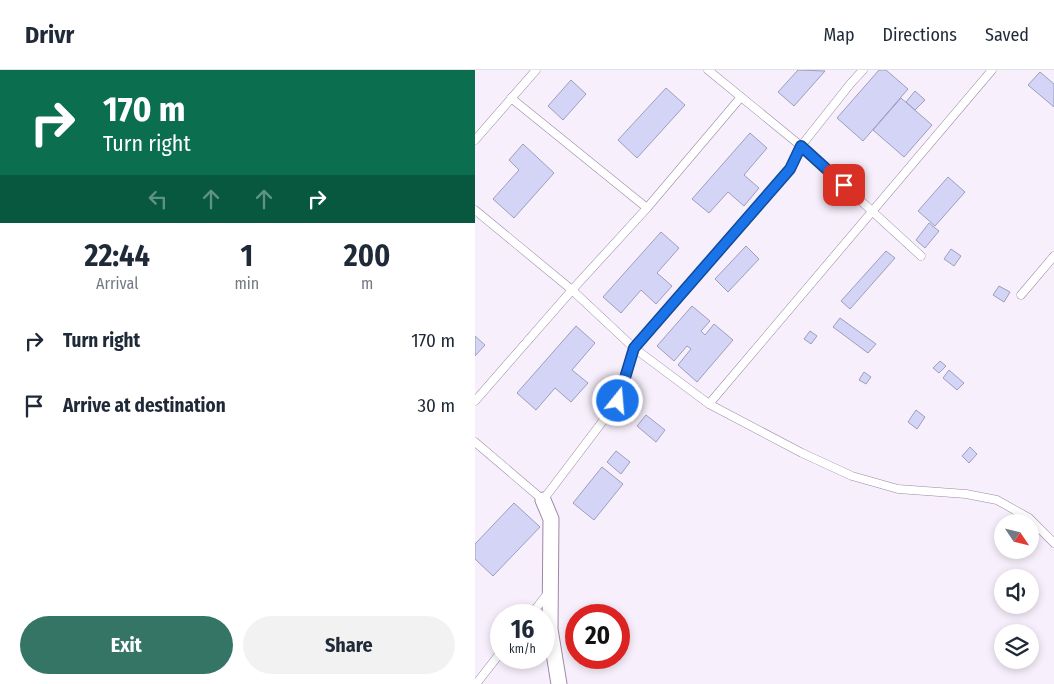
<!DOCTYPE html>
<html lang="en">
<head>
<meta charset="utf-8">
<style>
	:root { --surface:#fff; --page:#f2f2f3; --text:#1f2937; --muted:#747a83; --line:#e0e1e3; --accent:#347565 }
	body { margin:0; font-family:"Fira Sans Condensed",sans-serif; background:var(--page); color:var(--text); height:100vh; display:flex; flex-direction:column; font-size:19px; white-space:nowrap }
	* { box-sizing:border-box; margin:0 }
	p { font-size:16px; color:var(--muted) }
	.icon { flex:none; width:28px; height:28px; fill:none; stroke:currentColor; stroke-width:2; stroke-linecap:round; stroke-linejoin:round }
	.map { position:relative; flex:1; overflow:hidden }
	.details { display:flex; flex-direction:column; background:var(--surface); width:475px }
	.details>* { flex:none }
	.top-card { background:#0b6e4f; color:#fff; overflow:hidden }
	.needle { width:32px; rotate:125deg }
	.fabs { position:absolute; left:519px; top:444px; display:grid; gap:10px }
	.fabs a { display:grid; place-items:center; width:45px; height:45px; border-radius:50%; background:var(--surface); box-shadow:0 2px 8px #0003; font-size:25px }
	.speed { position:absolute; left:15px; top:534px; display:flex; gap:10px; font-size:25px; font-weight:700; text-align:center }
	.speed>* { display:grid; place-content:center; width:65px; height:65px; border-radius:50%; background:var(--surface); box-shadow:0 2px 8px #0003; line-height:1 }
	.speed small { font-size:12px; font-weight:400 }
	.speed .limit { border:8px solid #d22; background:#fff; color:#111 }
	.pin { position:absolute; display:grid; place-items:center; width:42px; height:42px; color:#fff; margin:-21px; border-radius:10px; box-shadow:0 2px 8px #0006 }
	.me { position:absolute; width:55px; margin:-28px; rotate:17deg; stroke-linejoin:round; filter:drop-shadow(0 0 4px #0008) }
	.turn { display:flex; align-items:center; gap:18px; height:105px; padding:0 20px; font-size:22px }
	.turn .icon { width:65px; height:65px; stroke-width:2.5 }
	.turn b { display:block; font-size:35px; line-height:42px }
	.lanes { display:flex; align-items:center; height:48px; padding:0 20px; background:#0003; justify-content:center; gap:25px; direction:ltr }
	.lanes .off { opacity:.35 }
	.eta { display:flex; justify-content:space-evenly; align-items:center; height:85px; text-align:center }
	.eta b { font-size:30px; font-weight:700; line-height:35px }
	.action { display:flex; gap:10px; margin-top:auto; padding:10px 20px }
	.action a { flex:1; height:58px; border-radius:30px; background:var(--accent); color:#fff; font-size:20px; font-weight:700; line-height:58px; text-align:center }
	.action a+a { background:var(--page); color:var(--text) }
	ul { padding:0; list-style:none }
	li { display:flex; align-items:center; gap:15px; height:65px; padding:0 20px }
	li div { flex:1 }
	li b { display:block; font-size:19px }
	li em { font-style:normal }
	header { display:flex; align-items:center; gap:30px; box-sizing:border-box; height:70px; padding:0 25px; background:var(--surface); border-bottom:1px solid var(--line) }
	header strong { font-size:24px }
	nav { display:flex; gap:28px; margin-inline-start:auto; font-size:18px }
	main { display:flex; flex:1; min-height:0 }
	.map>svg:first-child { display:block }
</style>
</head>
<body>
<header>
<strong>Drivr</strong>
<nav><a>Map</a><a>Directions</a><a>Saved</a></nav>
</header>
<main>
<section class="details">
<div class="top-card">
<div class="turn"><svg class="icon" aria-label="right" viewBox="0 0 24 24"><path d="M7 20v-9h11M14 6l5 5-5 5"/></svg><div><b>170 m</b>Turn right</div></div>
<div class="lanes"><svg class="icon off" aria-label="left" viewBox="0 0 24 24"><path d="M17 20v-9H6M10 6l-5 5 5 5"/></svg><svg class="icon off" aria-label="ahead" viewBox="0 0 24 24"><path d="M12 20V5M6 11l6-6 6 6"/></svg><svg class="icon off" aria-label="ahead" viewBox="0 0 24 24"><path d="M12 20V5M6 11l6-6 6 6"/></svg><svg class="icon" aria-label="right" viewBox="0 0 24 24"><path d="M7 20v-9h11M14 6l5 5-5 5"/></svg></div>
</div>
<div class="eta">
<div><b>22:44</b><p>Arrival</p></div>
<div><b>1</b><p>min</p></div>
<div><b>200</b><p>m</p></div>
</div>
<ul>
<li><svg class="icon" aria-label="right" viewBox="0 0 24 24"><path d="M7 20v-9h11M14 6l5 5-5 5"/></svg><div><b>Turn right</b></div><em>170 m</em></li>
<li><svg class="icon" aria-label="arrive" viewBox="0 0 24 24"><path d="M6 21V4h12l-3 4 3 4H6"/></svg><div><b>Arrive at destination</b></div><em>30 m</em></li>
</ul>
<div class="action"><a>Exit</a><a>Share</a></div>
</section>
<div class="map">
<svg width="579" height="614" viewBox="0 0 579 614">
	<rect width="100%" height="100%" fill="#f7effb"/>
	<g fill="#d4d4f6" stroke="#9d9dbd">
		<path d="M 323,0 L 350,1 L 319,36 L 303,22 Z"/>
		<path d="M 404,0 L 411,0 L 433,19 L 388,71 L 362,48 Z"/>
		<path d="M 565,2 L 579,14 L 579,37 L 553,15 Z"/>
		<path d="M 96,10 L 111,24 L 88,50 L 73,36 Z"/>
		<path d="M 191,18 L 210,35 L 162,88 L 143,70 Z"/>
		<path d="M 440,21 L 450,30 L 440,40 L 431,32 Z"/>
		<path d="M 426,28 L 457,55 L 429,87 L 398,60 Z"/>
		<path d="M 275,63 L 292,78 L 269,105 L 284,118 L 269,136 L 253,122 L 234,143 L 217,129 Z"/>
		<path d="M 48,74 L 79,103 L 39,148 L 18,129 L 44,100 L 34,90 Z"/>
		<path d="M 473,107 L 490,122 L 460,156 L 443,141 Z"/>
		<path d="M 454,153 L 464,161 L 450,178 L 441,170 Z"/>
		<path d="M 186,162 L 204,178 L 182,203 L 197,216 L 181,234 L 166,220 L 146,243 L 128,227 Z"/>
		<path d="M 271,176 L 284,189 L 253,222 L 240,209 Z"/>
		<path d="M 476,179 L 486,186 L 479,196 L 469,189 Z"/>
		<path d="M 411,181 L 420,188 L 375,239 L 366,231 Z"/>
		<path d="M 524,216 L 535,222 L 529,232 L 518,225 Z"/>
		<path d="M 217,236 L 235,251 L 226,261 L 230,265 L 239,254 L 258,270 L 222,312 L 203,295 L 216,279 L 212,276 L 199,291 L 182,276 Z"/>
		<path d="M 365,248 L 401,274 L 393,283 L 358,257 Z"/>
		<path d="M 101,256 L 120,273 L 97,300 L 113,313 L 96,332 L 80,318 L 61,340 L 42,323 Z"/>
		<path d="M 335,261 L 342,266 L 336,274 L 329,269 Z"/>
		<path d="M 0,266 L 10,275 L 0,286 Z"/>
		<path d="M 465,291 L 471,296 L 464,303 L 458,298 Z"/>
		<path d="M 474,300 L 489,313 L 482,320 L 468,308 Z"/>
		<path d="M 389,302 L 396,307 L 391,314 L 384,310 Z"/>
		<path d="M 441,340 L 450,347 L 442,359 L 433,352 Z"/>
		<path d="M 171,345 L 190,360 L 181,372 L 162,356 Z"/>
		<path d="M 495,377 L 502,384 L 494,393 L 487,386 Z"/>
		<path d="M 141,381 L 155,392 L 146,404 L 132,392 Z"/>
		<path d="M 127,397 L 148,414 L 119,450 L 98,433 Z"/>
		<path d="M 39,433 L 65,457 L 18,506 L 0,489 L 0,474 Z"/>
	</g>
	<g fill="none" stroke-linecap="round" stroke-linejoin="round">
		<defs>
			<g id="service">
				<path d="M 233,0 L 326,76 L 446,186"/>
				<path d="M 36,28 L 172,138"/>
				<path d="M 0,70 L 61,0"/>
				<path d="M 0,140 L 97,220 L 159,278 L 234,334 L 327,383 L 377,406 L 423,419 L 491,424 L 522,430 L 554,448 L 579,473"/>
				<path d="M 546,225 L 579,186"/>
				<path d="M 0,331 L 97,220 L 172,138 L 266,27"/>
				<path d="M 234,334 L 517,0"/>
				<path d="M 0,372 L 68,430 L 143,331 L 159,278 L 315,99 L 326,76 L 376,13 L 388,0"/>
				<path d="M 56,545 L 73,523"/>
				<path d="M 1,614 L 26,582"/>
			</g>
			<path id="minor" d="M 68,430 L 76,449 L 75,559 L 84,614"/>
		</defs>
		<use href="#service" stroke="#9b89a6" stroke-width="9"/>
		<use href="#minor" stroke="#9b89a6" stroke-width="17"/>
		<use href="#service" stroke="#fff" stroke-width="8"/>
		<use href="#minor" stroke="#fff" stroke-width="15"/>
	</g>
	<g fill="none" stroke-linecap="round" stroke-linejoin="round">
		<defs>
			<path id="route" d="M 143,331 L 159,278 L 315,99 L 326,76 L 369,115"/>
		</defs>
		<use href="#route" stroke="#114b97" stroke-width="12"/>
		<use href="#route" stroke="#1a73e8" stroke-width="9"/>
	</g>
</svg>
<div class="fabs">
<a><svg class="needle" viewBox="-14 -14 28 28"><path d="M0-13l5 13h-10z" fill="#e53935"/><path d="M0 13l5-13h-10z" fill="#747a83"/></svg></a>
<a><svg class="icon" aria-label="sound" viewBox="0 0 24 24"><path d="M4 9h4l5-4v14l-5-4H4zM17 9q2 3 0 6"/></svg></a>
<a><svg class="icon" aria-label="layers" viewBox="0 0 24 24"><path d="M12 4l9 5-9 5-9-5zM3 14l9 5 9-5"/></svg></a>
</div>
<div class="speed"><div>16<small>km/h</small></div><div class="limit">20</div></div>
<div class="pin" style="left:369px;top:115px;background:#d93025"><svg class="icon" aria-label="arrive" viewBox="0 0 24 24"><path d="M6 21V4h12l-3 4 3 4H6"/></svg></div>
<svg class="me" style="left:143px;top:331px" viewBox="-20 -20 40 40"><circle r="17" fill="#1a73e8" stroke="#fff" stroke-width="3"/><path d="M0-11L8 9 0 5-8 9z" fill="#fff"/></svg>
</div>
</main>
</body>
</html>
